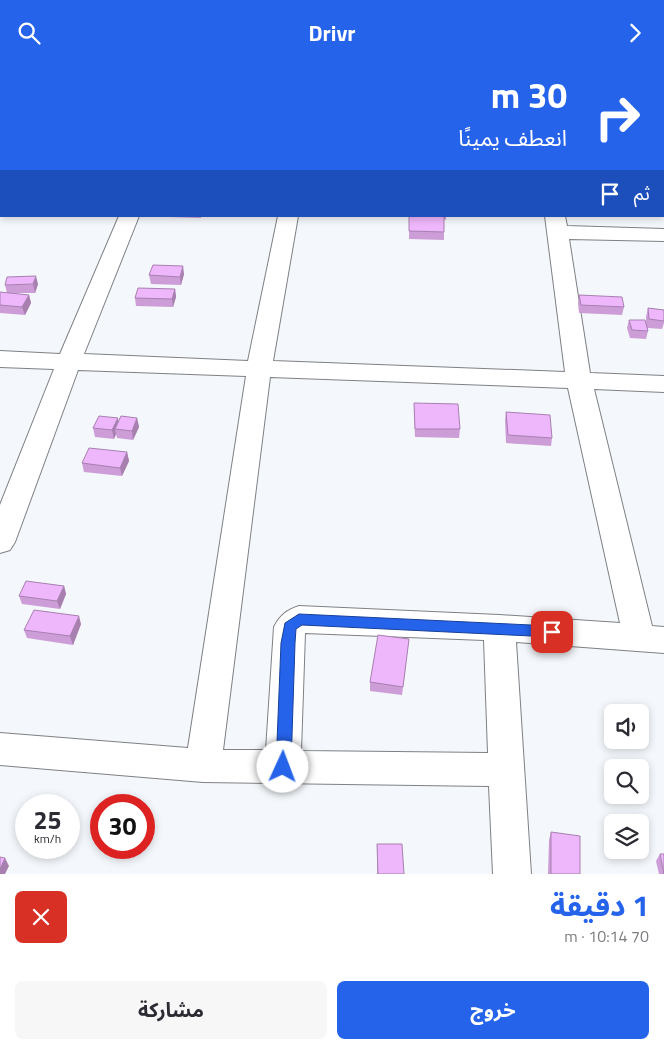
<!DOCTYPE html>
<html lang="ar">
<head>
<meta charset="utf-8">
<style>
	:root { --surface:#fff; --page:#f7f7f7; --text:#2b2b33; --muted:#7c7c81; --accent:#2563eb }
	body { margin:0; font-family:"Titillium Web","Noto Sans Arabic",sans-serif; background:var(--page); color:var(--text); direction:rtl; height:100vh; display:flex; flex-direction:column; font-size:19px; white-space:nowrap }
	* { box-sizing:border-box; margin:0 }
	p { font-size:16px; color:var(--muted) }
	.icon { flex:none; width:28px; height:28px; fill:none; stroke:currentColor; stroke-width:2; stroke-linecap:round; stroke-linejoin:round }
	.map { position:relative; height:809px; overflow:hidden; direction:ltr }
	.drawer { display:flex; flex-direction:column; background:var(--surface); flex:1 }
	.drawer>* { flex:none }
	.banner { position:absolute; left:0px; top:0px; width:665px; height:152px; box-shadow:0 2px 8px #0003; direction:rtl; background:#2563eb; color:#fff; overflow:hidden }
	.controls { position:absolute; left:604px; top:639px; display:grid; gap:10px }
	.controls a { display:grid; place-items:center; width:45px; height:45px; border-radius:8px; background:var(--surface); box-shadow:0 2px 8px #0003; font-size:25px }
	.speed { position:absolute; left:15px; top:729px; display:flex; gap:10px; font-size:25px; font-weight:700; text-align:center }
	.speed>* { display:grid; place-content:center; width:65px; height:65px; border-radius:50%; background:var(--surface); box-shadow:0 2px 8px #0003; line-height:1 }
	.speed small { font-size:12px; font-weight:400 }
	.speed .limit { border:8px solid #d22; background:#fff; color:#111 }
	.pin { position:absolute; display:grid; place-items:center; width:42px; height:42px; color:#fff; margin:-21px; border-radius:10px; box-shadow:0 2px 8px #0006 }
	.me { position:absolute; width:55px; margin:-28px; rotate:2deg; stroke-linejoin:round; filter:drop-shadow(0 0 4px #0008) }
	.turn { display:flex; align-items:center; gap:18px; height:105px; padding:0 15px; font-size:22px }
	.turn .icon { width:65px; height:65px; stroke-width:2.5 }
	.turn b { display:block; font-size:35px; line-height:42px }
	.then { display:flex; align-items:center; height:48px; padding:0 15px; background:#0003; gap:10px; font-size:19px }
	.round { display:grid; place-items:center; flex:none; width:52px; height:52px; border-radius:8px; background:var(--page) }
	.head { display:flex; align-items:center; justify-content:space-between; height:85px; padding:0 15px }
	h1 { font-size:30px; font-weight:700; line-height:38px; color:var(--accent) }
	.button { display:flex; gap:10px; margin-top:auto; padding:10px 15px }
	.button a { flex:1; height:58px; border-radius:8px; background:var(--accent); color:#fff; font-size:20px; font-weight:700; line-height:58px; text-align:center }
	.button a+a { background:var(--page); color:var(--text) }
	header { display:flex; justify-content:space-between; align-items:center; height:65px; padding:0 15px; background:var(--accent); color:#fff; font-size:22px; font-weight:700 }
	.map>svg:first-child { display:block }
</style>
</head>
<body>
<header><svg class="icon" aria-label="forward" viewBox="0 0 24 24"><path d="M9 5l7 7-7 7"/></svg>Drivr<svg class="icon" aria-label="search" viewBox="0 0 24 24"><circle cx="10" cy="10" r="6"/><path d="M15 15l6 6"/></svg></header>
<div class="map">
<svg width="664" height="809" viewBox="0 0 664 809">
	<rect width="100%" height="100%" fill="#f4f7fb"/>
	<g fill="none" stroke-linecap="round" stroke-linejoin="round">
		<defs>
			<g id="street">
				<rect x="182" y="0" width="16" height="1"/>
				<rect x="306" y="0" width="16" height="1"/>
				<rect x="445" y="0" width="16" height="1"/>
				<rect x="0" y="6" width="1" height="10"/>
				<rect x="0" y="80" width="1" height="12"/>
				<path d="M 119,151 L 139,151 L 84,289 L 248,296 L 278,151 L 298,151 L 273,296 L 565,307 L 545,151 L 565,151 L 567,161 L 664,164 L 664,176 L 569,174 L 590,308 L 664,311 L 664,327 L 594,324 L 652,561 L 664,562 L 664,588 L 516,577 L 531,809 L 493,809 L 489,721 L 203,717 L 0,700 L 0,668 L 188,683 L 246,311 L 78,305 L 15,477 L 10,485 L 0,488 L 0,440 L 54,304 L 0,302 L 0,286 L 60,289 ZM 270,312 L 568,323 L 620,558 L 499,550 L 299,541 C 287,545 280,550 274,562 L 266,685 L 223,685 ZM 305,568 L 484,575 L 488,688 L 301,686 Z"/>
			</g>
		</defs>
		<use href="#street" stroke="#7e8084" stroke-width="2"/>
		<use href="#street" fill="#fff" fill-rule="evenodd"/>
	</g>
	<g fill="#cd9dd8">
		<rect x="648" y="0" width="14" height="1"/>
		<rect x="0" y="31" width="1" height="13"/>
		<path d="M 169,151 L 201,151 L 201,153 L 169,152 Z"/>
		<path d="M 409,151 L 446,151 L 446,155 L 444,154 L 444,175 L 409,174 Z"/>
		<path d="M 184,209 L 181,220 L 151,219 L 149,210 Z"/>
		<path d="M 38,219 L 35,228 L 11,228 L 29,230 L 31,238 L 25,250 L 0,248 L 0,227 L 7,228 L 5,220 Z"/>
		<path d="M 175,224 L 176,232 L 173,242 L 136,241 L 135,233 Z"/>
		<path d="M 579,230 L 624,242 L 622,250 L 579,248 L 578,238 Z"/>
		<path d="M 648,243 L 664,245 L 664,258 L 662,264 L 648,263 L 648,266 L 646,274 L 630,273 L 627,263 L 629,255 L 646,258 L 646,252 Z"/>
		<path d="M 414,338 L 460,364 L 459,373 L 415,372 L 414,347 Z"/>
		<path d="M 506,347 L 552,373 L 551,381 L 506,378 L 505,355 Z"/>
		<path d="M 118,353 L 118,357 L 137,353 L 139,362 L 133,375 L 117,373 L 116,369 L 114,374 L 95,372 L 93,363 Z"/>
		<path d="M 127,387 L 129,396 L 122,411 L 84,407 L 82,398 Z"/>
		<path d="M 64,521 L 66,529 L 60,544 L 22,539 L 19,531 Z"/>
		<path d="M 81,559 L 73,580 L 27,573 L 24,565 Z"/>
		<path d="M 409,574 L 402,630 L 370,626 L 370,617 Z"/>
		<path d="M 551,767 L 580,809 L 548,809 L 549,775 Z"/>
		<path d="M 377,779 L 404,809 L 377,809 Z"/>
		<path d="M 660,789 L 664,809 L 659,809 L 656,796 Z"/>
	</g>
	<g fill="#a780b0">
		<path d="M 183,201 L 184,209 L 181,220 L 180,212 Z"/>
		<path d="M 36,211 L 38,219 L 35,228 L 33,219 Z"/>
		<path d="M 175,224 L 176,232 L 173,242 L 172,234 Z"/>
		<path d="M 29,230 L 31,238 L 25,250 L 22,242 Z"/>
		<path d="M 118,353 L 119,362 L 115,364 L 116,369 L 114,374 L 112,365 Z"/>
		<path d="M 137,353 L 139,362 L 133,375 L 132,366 Z"/>
		<path d="M 127,387 L 129,396 L 122,411 L 120,403 Z"/>
		<path d="M 64,521 L 66,529 L 60,544 L 57,536 Z"/>
		<path d="M 79,551 L 81,559 L 73,580 L 70,571 Z"/>
		<path d="M 5,793 L 9,801 L 5,809 L 0,809 L 0,804 Z"/>
	</g>
	<g fill="#eeb7fb" stroke="#a780b0">
		<path d="M 395,0 L 410,0 L 411,1 L 395,1 Z"/>
		<path d="M 409,151 L 444,151 L 444,167 L 409,166 Z"/>
		<path d="M 153,200 L 183,201 L 180,212 L 149,210 Z"/>
		<path d="M 36,211 L 33,219 L 5,220 L 7,212 Z"/>
		<path d="M 138,223 L 175,224 L 172,234 L 135,233 Z"/>
		<path d="M 0,227 L 29,230 L 22,242 L 0,240 Z"/>
		<path d="M 579,230 L 622,232 L 624,242 L 581,240 Z"/>
		<path d="M 648,243 L 664,245 L 664,256 L 649,254 Z"/>
		<path d="M 629,255 L 645,255 L 648,266 L 632,265 Z"/>
		<path d="M 414,338 L 458,339 L 460,364 L 415,364 Z"/>
		<path d="M 506,347 L 550,350 L 552,373 L 508,370 Z"/>
		<path d="M 99,351 L 118,353 L 112,365 L 93,363 Z"/>
		<path d="M 121,351 L 137,353 L 132,366 L 115,364 Z"/>
		<path d="M 89,383 L 127,387 L 120,403 L 82,398 Z"/>
		<path d="M 26,516 L 64,521 L 57,536 L 19,531 Z"/>
		<path d="M 34,545 L 79,551 L 70,571 L 24,565 Z"/>
		<path d="M 378,570 L 409,574 L 403,622 L 370,617 Z"/>
		<path d="M 551,767 L 580,771 L 580,809 L 551,809 Z"/>
		<path d="M 377,779 L 402,779 L 404,809 L 378,809 Z"/>
		<path d="M 660,789 L 664,789 L 664,809 Z"/>
		<path d="M 0,792 L 5,793 L 0,804 Z"/>
	</g>
	<path fill="#2563eb" stroke="#184099" d="M 299,549 L 552,561 L 556,563 L 558,567 L 556,571 L 552,572 L 302,560 L 296,564 L 295,578 L 291,702 L 289,707 L 283,709 L 278,707 L 276,702 L 281,578 L 285,558 Z"/>
</svg>
<div class="controls">
<a><svg class="icon" aria-label="sound" viewBox="0 0 24 24"><path d="M4 9h4l5-4v14l-5-4H4zM17 9q2 3 0 6"/></svg></a>
<a><svg class="icon" aria-label="search" viewBox="0 0 24 24"><circle cx="10" cy="10" r="6"/><path d="M15 15l6 6"/></svg></a>
<a><svg class="icon" aria-label="layers" viewBox="0 0 24 24"><path d="M12 4l9 5-9 5-9-5zM3 14l9 5 9-5"/></svg></a>
</div>
<div class="speed"><div>25<small>km/h</small></div><div class="limit">30</div></div>
<div class="pin" style="left:552px;top:567px;background:#d93025"><svg class="icon" aria-label="arrive" viewBox="0 0 24 24"><path d="M6 21V4h12l-3 4 3 4H6"/></svg></div>
<svg class="me" style="left:283px;top:702px" viewBox="-20 -20 40 40"><circle r="19" fill="#fff"/><path d="M0-13L10 11 0 6-10 11z" fill="#2563eb"/></svg>
<div class="banner">
<div class="turn"><svg class="icon" aria-label="right" viewBox="0 0 24 24"><path d="M7 20v-9h11M14 6l5 5-5 5"/></svg><div><b>30 m</b>انعطف يمينًا</div></div>
<div class="then">ثم<svg class="icon" aria-label="arrive" viewBox="0 0 24 24"><path d="M6 21V4h12l-3 4 3 4H6"/></svg></div>
</div>
</div>
<section class="drawer">
<div class="head"><div><h1>1 دقيقة</h1><p>70 m · 10:14</p></div><a class="round" style="background:#d93025;color:#fff"><svg class="icon" aria-label="close" viewBox="0 0 24 24"><path d="M6 6l12 12M18 6L6 18"/></svg></a></div>
<div class="button"><a>خروج</a><a>مشاركة</a></div>
</section>
</body>
</html>
